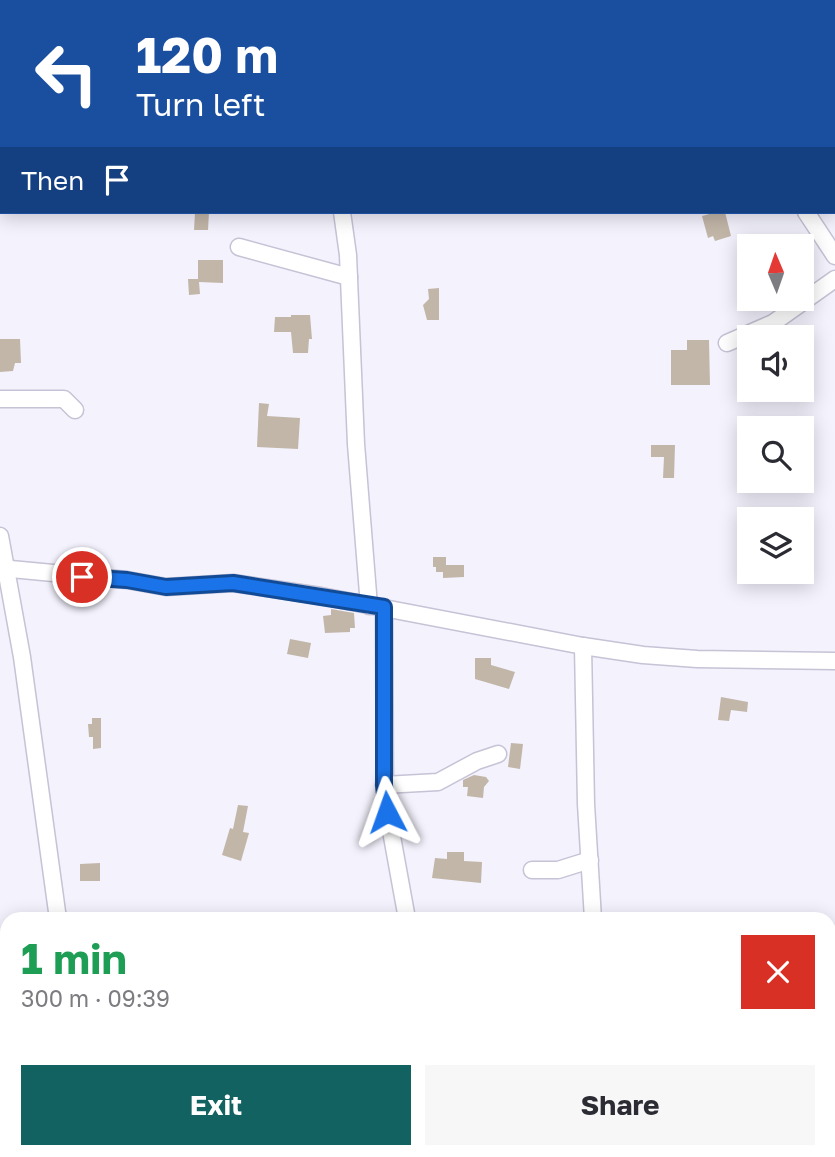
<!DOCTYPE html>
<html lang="en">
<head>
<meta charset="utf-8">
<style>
	:root { --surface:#fff; --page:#f7f7f7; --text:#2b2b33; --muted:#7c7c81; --accent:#116260 }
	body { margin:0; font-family:"Golos Text",sans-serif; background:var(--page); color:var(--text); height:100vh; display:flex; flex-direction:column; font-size:26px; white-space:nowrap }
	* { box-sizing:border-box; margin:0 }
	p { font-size:23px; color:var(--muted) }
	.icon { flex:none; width:38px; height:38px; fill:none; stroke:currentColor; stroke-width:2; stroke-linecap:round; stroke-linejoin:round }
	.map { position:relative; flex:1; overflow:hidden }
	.side { position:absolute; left:0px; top:912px; width:836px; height:247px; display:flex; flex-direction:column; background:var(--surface); border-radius:21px 21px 0 0; box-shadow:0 4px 18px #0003 }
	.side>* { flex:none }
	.hud { position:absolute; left:0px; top:0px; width:836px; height:214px; box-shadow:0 4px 18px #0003; background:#1a4fa0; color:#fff; overflow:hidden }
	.needle { width:46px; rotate:358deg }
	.tools { position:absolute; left:737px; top:234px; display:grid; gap:14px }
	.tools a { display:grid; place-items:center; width:77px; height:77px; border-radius:0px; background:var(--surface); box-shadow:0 4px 18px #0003; font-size:35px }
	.pin { position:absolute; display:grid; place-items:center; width:60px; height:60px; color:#fff; margin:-30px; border:4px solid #fff; border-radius:50%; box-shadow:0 2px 7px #0007 }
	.me { position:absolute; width:77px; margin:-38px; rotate:356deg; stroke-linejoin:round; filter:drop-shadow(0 0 5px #0008) }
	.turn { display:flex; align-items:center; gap:24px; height:147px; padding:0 21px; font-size:32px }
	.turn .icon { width:91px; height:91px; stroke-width:2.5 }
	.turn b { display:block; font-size:49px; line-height:60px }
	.then { display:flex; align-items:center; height:66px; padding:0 21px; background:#0003; gap:14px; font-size:26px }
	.round { display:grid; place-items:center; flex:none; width:74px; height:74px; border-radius:0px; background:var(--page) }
	.headline { display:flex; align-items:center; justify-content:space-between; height:119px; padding:0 21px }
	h1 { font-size:42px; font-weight:700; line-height:52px; color:#1e9e55 }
	.action { display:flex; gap:14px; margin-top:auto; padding:14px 21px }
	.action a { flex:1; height:80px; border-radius:0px; background:var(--accent); color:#fff; font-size:28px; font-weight:700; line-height:80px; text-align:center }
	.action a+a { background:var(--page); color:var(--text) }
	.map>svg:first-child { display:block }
</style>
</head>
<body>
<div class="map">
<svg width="835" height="1157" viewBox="0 0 835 1157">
	<rect width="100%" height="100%" fill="#f3f2fd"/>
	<g fill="#c2b6a8">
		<path d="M 195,212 L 209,212 L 208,230 L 194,230 Z"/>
		<path d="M 717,212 L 725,212 L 731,236 L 715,241 L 713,236 L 708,238 L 702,216 Z"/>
		<path d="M 198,260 L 223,260 L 223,283 L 199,282 L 200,294 L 189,295 L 188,279 L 198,279 Z"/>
		<path d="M 439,288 L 439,320 L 427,320 L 423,305 L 429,299 L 428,289 Z"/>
		<path d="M 291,315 L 310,315 L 312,339 L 309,339 L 308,353 L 293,353 L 291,332 L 274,332 L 275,317 L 291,317 Z"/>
		<path d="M 0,339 L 20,339 L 21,363 L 15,363 L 13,371 L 0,372 Z"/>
		<path d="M 687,340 L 709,340 L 710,385 L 671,385 L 671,350 L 687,350 Z"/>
		<path d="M 259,403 L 269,404 L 267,416 L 300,418 L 298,449 L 257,447 Z"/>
		<path d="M 651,445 L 675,445 L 674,478 L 663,478 L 664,457 L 651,457 Z"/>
		<path d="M 433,557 L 446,557 L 446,565 L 464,565 L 464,577 L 443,578 L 443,572 L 436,572 L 436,567 L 433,567 Z"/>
		<path d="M 331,609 L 354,613 L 355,628 L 350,628 L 350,632 L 325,633 L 323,616 L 331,615 Z"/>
		<path d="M 290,639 L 311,643 L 308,658 L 287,654 Z"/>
		<path d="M 475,658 L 491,658 L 491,665 L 515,672 L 509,689 L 475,679 Z"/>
		<path d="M 721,697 L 748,702 L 747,712 L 731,710 L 729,721 L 718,720 Z"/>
		<path d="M 92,718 L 101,718 L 101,748 L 93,749 L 93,737 L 89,737 L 88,724 L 92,724 Z"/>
		<path d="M 511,743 L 523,744 L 520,769 L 508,767 Z"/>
		<path d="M 474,775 L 486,777 L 489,781 L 484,787 L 483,798 L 467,796 L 468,787 L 463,787 L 463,780 Z"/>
		<path d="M 238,805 L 248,806 L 243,832 L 249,833 L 241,861 L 222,855 L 230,828 L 233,829 Z"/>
		<path d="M 447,852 L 464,852 L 464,861 L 482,862 L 481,883 L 432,878 L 435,858 L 447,859 Z"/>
		<path d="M 100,863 L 100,881 L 80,881 L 80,864 Z"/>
	</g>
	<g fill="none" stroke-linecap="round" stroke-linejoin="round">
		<defs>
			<g id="minor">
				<path d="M 309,0 L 310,2"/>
				<path d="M 669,0 L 670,2"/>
				<path d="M 568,2 L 608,0"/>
				<path d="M 342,212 L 348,255 L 356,444 L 369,606"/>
				<path d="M 806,212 L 835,256"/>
				<path d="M 239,247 L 349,277"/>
				<path d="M 727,343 L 773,323 L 835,279"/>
				<path d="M 0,399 L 64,399 L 75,410"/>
				<path d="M 0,536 L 22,657 L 58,919"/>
				<path d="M 0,568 L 127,580 L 166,587 L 233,583 L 321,596 L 583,646 L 643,655 L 697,659 L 835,661"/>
				<path d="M 384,607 L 385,798 L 407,919"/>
				<path d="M 583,646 L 586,804 L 593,919"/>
				<path d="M 384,785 L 438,782 L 477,761 L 498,754"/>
				<path d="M 532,870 L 558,870 L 590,860"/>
				<path d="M 830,975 L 835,975"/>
				<path d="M 93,1152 L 94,1157"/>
				<path d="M 459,1152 L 460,1157"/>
			</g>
		</defs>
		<use href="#minor" stroke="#c5c3d5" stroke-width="19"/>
		<path stroke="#97969f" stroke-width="2" stroke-dasharray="3.5 3.5" stroke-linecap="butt" d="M 199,0 L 203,2"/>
		<use href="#minor" stroke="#fff" stroke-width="16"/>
	</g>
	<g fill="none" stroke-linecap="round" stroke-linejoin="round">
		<defs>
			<path id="route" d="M 82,577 L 127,580 L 166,587 L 233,583 L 384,607 L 384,785 L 387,812"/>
		</defs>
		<use href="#route" stroke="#114b97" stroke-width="18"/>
		<use href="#route" stroke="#1a73e8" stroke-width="12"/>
	</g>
</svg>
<div class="tools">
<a><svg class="needle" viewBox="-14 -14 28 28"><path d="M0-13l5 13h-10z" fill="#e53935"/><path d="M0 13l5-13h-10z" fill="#7c7c81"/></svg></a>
<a><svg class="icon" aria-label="sound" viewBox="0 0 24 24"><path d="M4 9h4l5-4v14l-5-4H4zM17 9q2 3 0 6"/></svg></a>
<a><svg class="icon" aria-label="search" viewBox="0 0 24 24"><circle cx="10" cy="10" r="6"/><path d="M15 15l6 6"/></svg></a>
<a><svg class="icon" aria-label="layers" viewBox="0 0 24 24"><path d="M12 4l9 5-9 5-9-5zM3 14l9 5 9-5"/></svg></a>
</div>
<div class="pin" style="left:82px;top:577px;background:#d93025"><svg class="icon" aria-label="arrive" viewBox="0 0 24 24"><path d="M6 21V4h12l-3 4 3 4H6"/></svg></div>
<svg class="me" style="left:387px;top:812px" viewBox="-20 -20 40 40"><path d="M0-17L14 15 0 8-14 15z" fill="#1a73e8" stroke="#fff" stroke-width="4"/></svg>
<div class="hud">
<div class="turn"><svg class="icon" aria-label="left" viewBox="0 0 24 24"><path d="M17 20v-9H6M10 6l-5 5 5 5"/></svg><div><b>120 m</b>Turn left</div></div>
<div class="then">Then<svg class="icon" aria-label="arrive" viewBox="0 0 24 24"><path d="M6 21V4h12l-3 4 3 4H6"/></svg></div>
</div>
<section class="side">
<div class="headline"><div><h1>1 min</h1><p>300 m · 09:39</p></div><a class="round" style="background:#d93025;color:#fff"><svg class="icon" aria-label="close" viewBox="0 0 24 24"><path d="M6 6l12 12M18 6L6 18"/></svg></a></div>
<div class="action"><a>Exit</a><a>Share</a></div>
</section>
</div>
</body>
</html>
